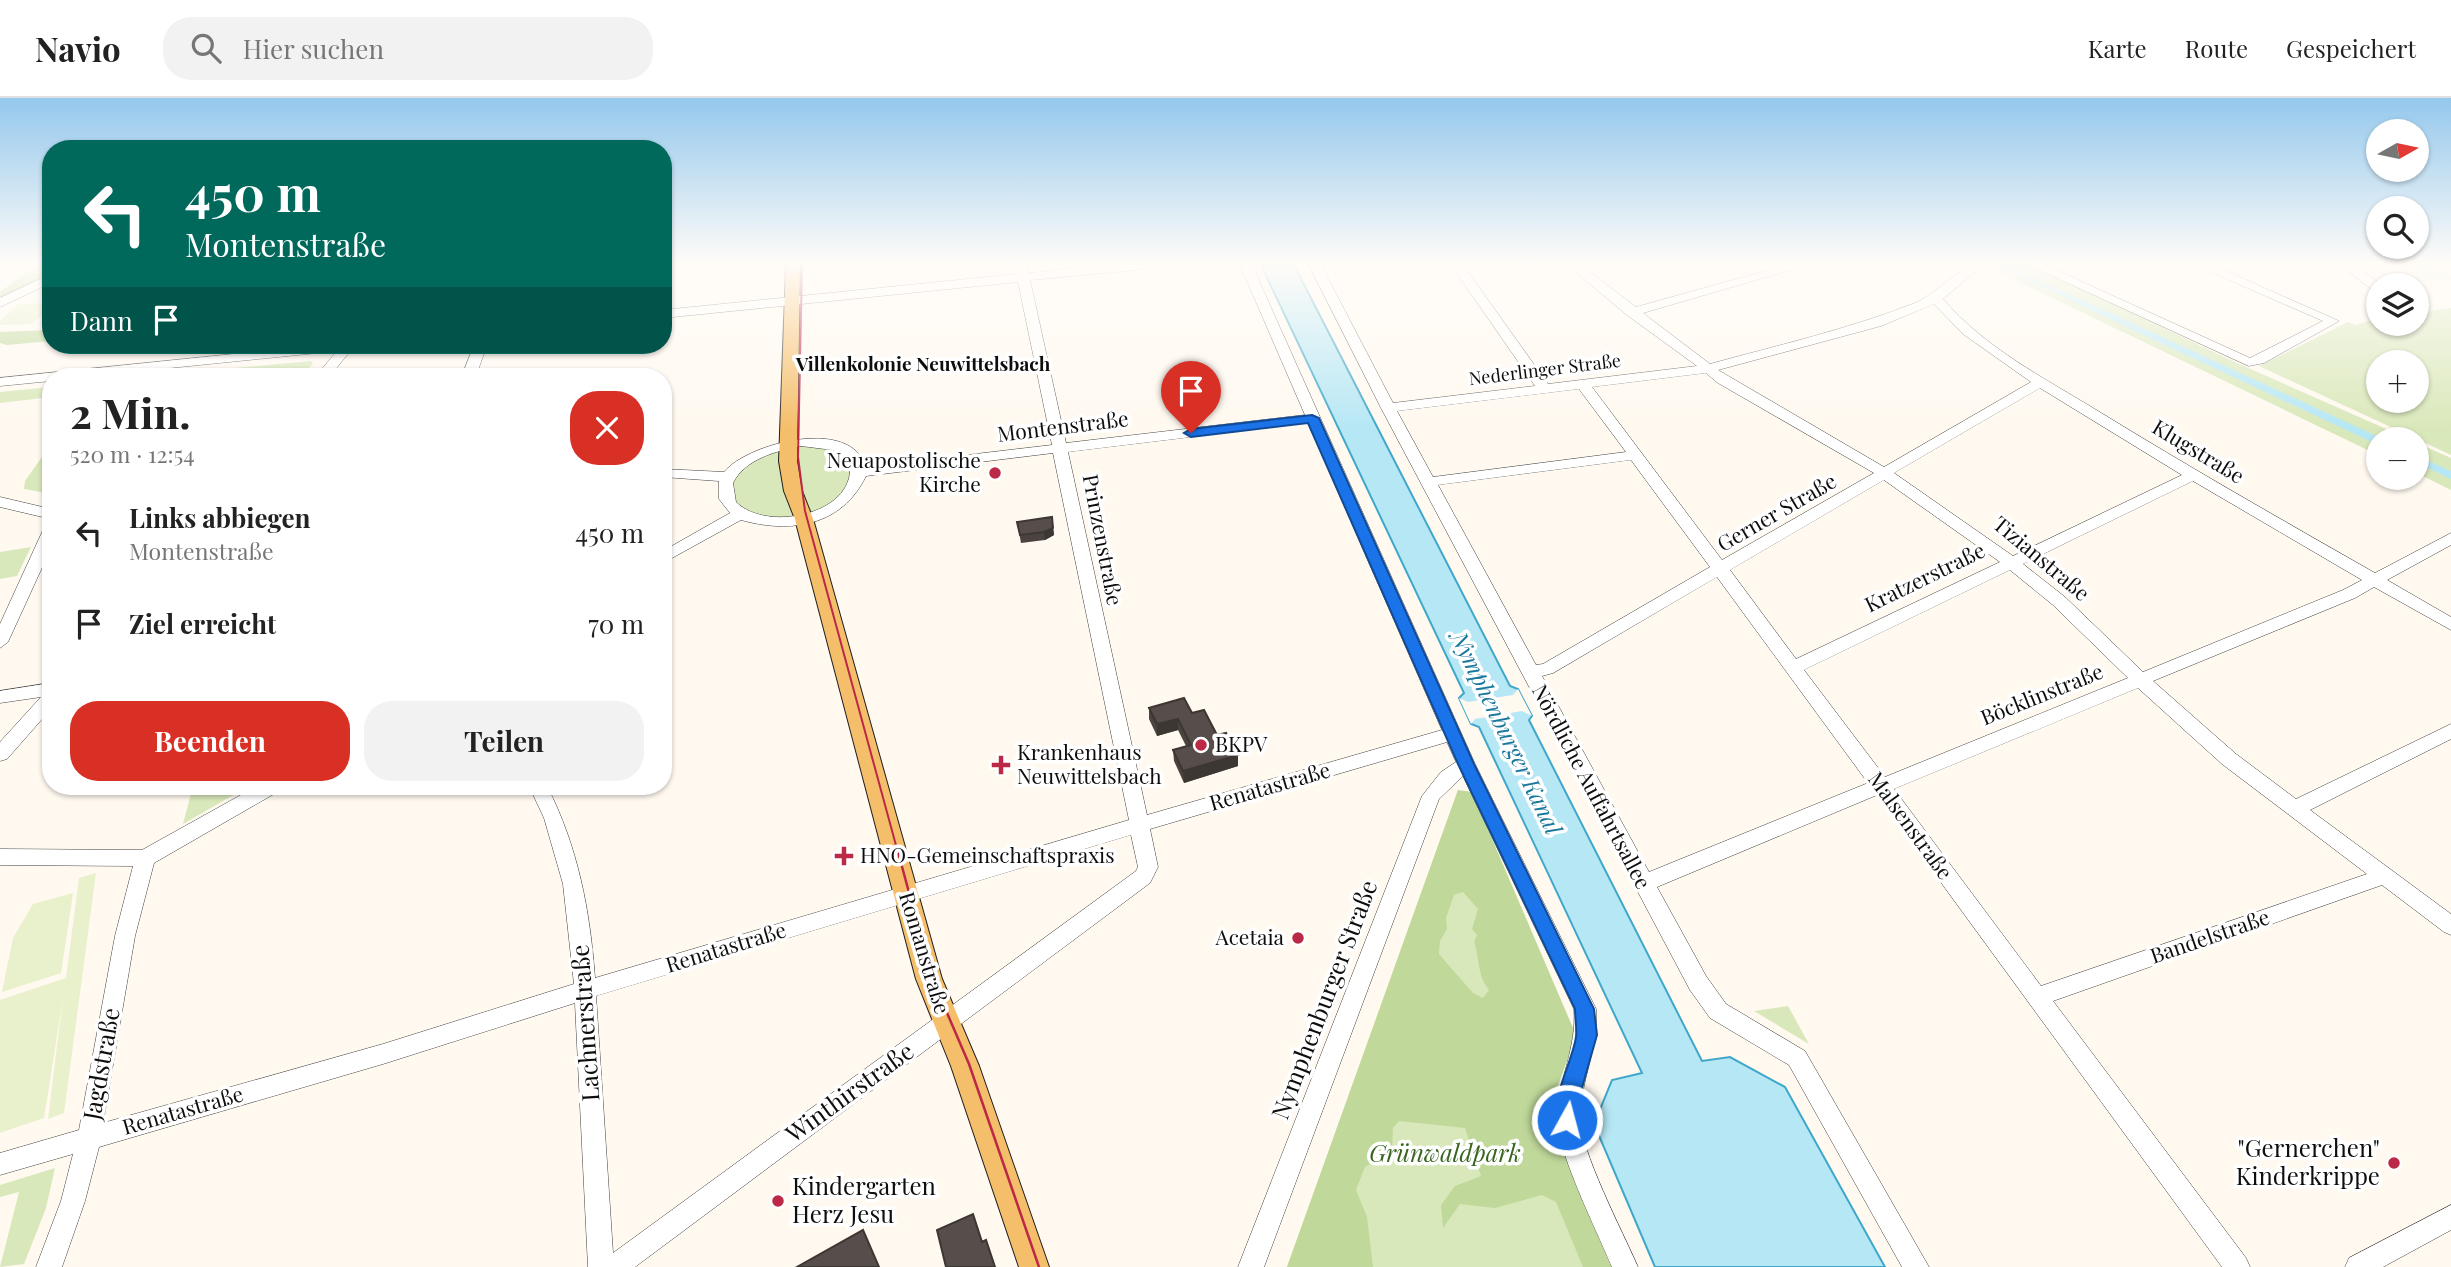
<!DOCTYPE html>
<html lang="de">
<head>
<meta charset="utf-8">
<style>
	:root { --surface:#fff; --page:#f2f2f2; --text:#222; --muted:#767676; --line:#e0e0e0; --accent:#d93025 }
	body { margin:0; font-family:"Playfair Display",serif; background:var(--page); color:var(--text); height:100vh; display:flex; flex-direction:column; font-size:26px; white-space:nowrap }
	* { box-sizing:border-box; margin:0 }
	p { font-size:23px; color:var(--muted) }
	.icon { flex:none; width:38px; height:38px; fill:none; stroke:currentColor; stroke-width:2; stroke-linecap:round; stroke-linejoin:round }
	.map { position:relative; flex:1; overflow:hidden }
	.details { position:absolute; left:42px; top:270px; width:630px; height:427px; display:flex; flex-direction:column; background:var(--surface); border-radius:28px; box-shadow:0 2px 5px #0004 }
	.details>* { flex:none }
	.top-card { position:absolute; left:42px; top:42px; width:630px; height:214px; border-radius:28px; box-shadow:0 2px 5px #0004; background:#00695c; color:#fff; overflow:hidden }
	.needle { width:46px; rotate:81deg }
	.tools { position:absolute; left:2366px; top:21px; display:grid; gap:14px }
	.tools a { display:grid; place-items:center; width:63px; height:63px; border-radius:50%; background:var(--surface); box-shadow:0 2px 5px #0004; font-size:35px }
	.pin { position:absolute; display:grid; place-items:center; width:60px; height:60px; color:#fff; margin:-72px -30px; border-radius:50% 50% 50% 0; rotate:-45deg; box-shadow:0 0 7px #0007 }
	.pin .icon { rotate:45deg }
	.me { position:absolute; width:77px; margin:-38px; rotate:7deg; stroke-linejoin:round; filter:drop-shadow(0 0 5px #0008) }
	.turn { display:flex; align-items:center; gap:24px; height:147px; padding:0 28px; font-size:32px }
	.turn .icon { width:91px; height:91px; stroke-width:2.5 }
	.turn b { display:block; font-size:49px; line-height:60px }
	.then { display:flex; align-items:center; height:66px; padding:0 28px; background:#0003; gap:14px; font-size:26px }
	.round { display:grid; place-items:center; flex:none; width:74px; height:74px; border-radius:28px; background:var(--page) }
	.summary { display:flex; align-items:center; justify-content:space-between; height:119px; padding:0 28px }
	h1 { font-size:42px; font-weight:700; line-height:52px }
	.primary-button { display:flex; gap:14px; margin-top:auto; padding:14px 28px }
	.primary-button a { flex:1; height:80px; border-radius:28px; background:var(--accent); color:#fff; font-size:28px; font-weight:700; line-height:80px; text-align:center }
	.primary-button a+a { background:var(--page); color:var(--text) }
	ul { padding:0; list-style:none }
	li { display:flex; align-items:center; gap:21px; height:91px; padding:0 28px }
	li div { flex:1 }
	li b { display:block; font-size:26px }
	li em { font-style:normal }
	header { display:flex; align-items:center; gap:42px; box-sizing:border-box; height:98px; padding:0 35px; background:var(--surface); border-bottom:2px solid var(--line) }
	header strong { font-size:33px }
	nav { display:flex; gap:38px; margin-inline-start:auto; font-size:24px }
	.search { width:490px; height:63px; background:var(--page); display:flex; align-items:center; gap:18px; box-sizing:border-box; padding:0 24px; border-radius:28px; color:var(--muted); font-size:26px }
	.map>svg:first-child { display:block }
</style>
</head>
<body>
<header>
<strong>Navio</strong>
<div class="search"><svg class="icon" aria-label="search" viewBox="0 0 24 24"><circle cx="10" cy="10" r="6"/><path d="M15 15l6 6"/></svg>Hier suchen</div>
<nav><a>Karte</a><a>Route</a><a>Gespeichert</a></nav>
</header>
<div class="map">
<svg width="2451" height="1169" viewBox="0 0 2451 1169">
	<rect width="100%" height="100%" fill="#fff9f0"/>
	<g fill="#d9e8ba" fill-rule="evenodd">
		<path d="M 1990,167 L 2031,167 L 2237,265 L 2409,341 L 2378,341 L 2378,357 L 1988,169 Z"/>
		<path d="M 2451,210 L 2451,357 L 2259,268 L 2348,224 L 2355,227 L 2378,220 L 2378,226 L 2417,226 L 2417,215 ZM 2378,264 L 2417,264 L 2417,303 L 2378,303 Z"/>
		<path d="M 311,263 L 313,265 L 302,278 L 150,278 Z"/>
		<path d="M 51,289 L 51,299 L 0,305 L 0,294 Z"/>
		<path d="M 2417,345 L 2451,360 L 2451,392 L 2417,375 Z"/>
		<path d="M 51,346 L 51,396 L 24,391 L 25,383 Z"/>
		<path d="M 792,349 C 814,348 841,349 851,371 C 850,377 850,386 846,391 C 821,424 770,426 736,407 L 731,386 C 746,363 766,356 792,349 Z"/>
		<path d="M 31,449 L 17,478 L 0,481 L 0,454 Z"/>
		<path d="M 193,688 L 212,688 L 220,696 L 235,688 L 249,688 L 183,726 Z"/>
		<path d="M 1458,692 L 1576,937 L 1549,1013 L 1613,1169 L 1287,1169 Z"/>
		<path d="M 1788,908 L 1809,946 L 1754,913 Z"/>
		<path d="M 55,1070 L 46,1110 L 24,1166 L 0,1169 L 19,1094 L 0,1099 L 0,1087 Z"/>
	</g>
	<g fill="#c0d99a" fill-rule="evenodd">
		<path d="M 37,167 L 51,167 L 51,175 L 0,200 L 0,194 Z"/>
		<path d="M 51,232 L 51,243 L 7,247 L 0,245 L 0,234 Z"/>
		<path d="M 1458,692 L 1472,694 L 1576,937 L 1549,1013 L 1613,1169 L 1583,1169 L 1556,1104 L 1542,1097 L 1495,1110 L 1460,1106 L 1443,1130 L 1441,1107 L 1455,1088 L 1481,1078 L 1465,1030 L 1399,1023 L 1393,1030 L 1392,1053 L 1365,1069 L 1356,1092 L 1367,1119 L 1373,1169 L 1287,1169 ZM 1463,794 L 1478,811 L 1472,831 L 1477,837 L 1474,844 C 1480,861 1477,877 1489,892 L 1483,900 L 1473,895 L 1439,856 L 1440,843 L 1447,831 L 1446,820 L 1454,797 Z"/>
	</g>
	<g fill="#e9f0cc">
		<path d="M 2398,167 L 2435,167 L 2451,179 L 2451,182 L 2420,183 Z"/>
		<path d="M 51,205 L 51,209 L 32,226 L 0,227 L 0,223 L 18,206 Z"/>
		<path d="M 96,775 L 64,1015 L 48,1021 L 63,900 L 44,1020 L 0,1035 L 0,902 L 66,880 L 79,780 Z"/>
		<path d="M 73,795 L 61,875 L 2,894 L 13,840 L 33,806 Z"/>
	</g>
	<path fill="#b6e7f5" stroke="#3fa7ca" stroke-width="2" d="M 1261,167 L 1294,167 L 1510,588 L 1518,591 L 1532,618 L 1529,622 L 1702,963 L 1730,959 L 1785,989 L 1885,1169 L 1655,1169 L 1594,1026 L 1612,982 L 1642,975 L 1479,629 L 1471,626 L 1459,600 L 1464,595 Z"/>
	<path fill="#fff9f0" d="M 1518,591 L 1532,618 L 1522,613 L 1475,621 L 1471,626 L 1459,600 L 1468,604 L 1513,597 Z"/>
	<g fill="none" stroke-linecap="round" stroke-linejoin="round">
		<g fill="#b6e7f5" fill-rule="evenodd">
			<path d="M 1994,167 L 2007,167 L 2383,341 L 2378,341 L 2378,346 L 2374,345 Z"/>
			<path d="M 2417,358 L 2451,373 L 2451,381 L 2417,365 Z"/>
		</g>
		<defs>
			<g id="minor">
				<path d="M 1015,167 L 1027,167 L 1029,175 L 1109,167 L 1152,167 L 1146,171 L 1030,182 L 1066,345 L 1305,317 L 1240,167 L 1252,167 L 1475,666 L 1596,911 C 1599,948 1581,981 1580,1018 C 1579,1051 1623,1134 1638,1169 L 1612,1169 C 1598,1135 1555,1050 1557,1017 C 1559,981 1577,949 1574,911 L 1463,678 L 1439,701 L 1264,1169 L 1238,1169 L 1422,698 L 1441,674 L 1456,664 L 1447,644 L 1150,731 L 1158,769 L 1150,785 L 635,1169 L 588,1169 L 575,905 L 383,966 L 99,1049 L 85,1103 L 62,1169 L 36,1169 L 61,1103 L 73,1056 L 0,1077 L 0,1055 L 79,1032 L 115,838 L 133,768 L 0,767 L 0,751 L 142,752 L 257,688 L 281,688 L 279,693 L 154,765 L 135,838 L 103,1025 L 383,946 L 574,886 L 563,786 L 544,720 L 529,688 L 547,688 C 578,749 590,812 595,880 L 1129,722 L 1053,355 L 866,378 C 842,428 791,436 741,422 L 663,465 L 663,453 L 730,415 L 719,401 L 719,383 L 663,379 L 663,371 L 724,374 C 749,344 853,319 865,369 L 1052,347 L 1018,184 L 663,220 L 663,212 L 1017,176 ZM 1308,325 L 1442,632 L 1147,717 L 1068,354 ZM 801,348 L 833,352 L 849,362 C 861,415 768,436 736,404 L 733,385 C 745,361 776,353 801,348 ZM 1131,737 L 1138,769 L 1136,773 L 613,1155 L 596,898 Z"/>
				<path d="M 1309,167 L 1321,167 L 1393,305 L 1535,288 L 1451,167 L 1463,167 L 1548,286 L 1697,268 L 1627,217 L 1567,167 L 1581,167 L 1636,209 L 1787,167 L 1807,167 L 1643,215 L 1710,266 C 1779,247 1849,231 1915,205 C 1939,195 1958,167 1983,167 L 1943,201 C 1985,250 2044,280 2098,313 C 2189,369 2282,422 2375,475 L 2451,435 L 2451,447 L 2387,482 L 2451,519 L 2451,532 L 2374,489 L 2355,500 L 2153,583 L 2236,656 L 2296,701 L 2451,626 L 2451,641 L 2310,712 L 2451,816 L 2451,837 L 2444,834 L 2382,787 L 2053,903 L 2246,1160 L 2250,1169 L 2222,1169 L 1877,697 L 1657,789 L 1706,878 L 1726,906 L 1805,953 L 1929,1169 L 1902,1169 L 1789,967 L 1710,920 L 1690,892 L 1381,310 ZM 1934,206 L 1963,236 L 2031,284 L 1884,369 L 1718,272 L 1881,228 ZM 1706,275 L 1718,285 L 1874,375 L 1722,462 L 1592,289 ZM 2040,290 L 2182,377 L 2013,458 L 1894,375 ZM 1579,291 L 1626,354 L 1433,379 L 1397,313 ZM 1631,362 L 1710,469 L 1543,566 L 1536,567 L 1438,387 ZM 1884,382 L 2000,464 L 1796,561 L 1730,472 ZM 2193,383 L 2362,482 L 2343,492 L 2143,574 L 2065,499 L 2023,466 ZM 2010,472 L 2053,507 L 2128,580 L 1885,679 L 1804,572 ZM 1717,479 L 1868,685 L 1649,774 L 1542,578 L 1553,575 ZM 2138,590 L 2222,666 L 2367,776 L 2041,888 L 1894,691 Z"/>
				<path d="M 2029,167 L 2045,167 L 2250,260 L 2323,223 L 2195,167 L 2212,167 L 2339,223 L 2264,265 L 2249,268 Z"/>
				<path d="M 2340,167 L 2354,167 L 2382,187 L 2378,187 L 2378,194 L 2374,193 Z"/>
				<path d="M 51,176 L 51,185 L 0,209 L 0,200 Z"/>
				<path d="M 321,247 L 364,247 L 352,251 L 330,278 L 316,278 L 337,253 L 91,278 L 51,278 L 51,283 L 0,288 L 0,280 Z"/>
				<path d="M 474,247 L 487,247 L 476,278 L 462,278 Z"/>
				<path d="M 0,399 L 51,411 L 51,421 L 0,409 Z"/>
				<path d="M 51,427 L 51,450 L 8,544 L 0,550 L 0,526 L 43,432 Z"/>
				<path d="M 51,585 L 51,611 L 7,661 L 0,663 L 0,644 L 41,599 L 0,605 L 0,593 Z"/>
				<path d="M 2451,1107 L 2451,1132 L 2383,1169 L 2345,1169 L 2349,1160 Z"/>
			</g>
			<path id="major" d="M 786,167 L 800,167 L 797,363 L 802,393 L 813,421 L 942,881 L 979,968 L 1049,1169 L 1019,1169 L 951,968 L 916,881 L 795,421 L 784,393 L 779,363 Z"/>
		</defs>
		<use href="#minor" stroke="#414141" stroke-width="1"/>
		<use href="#major" stroke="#1f1f1f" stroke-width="2"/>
		<use href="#minor" fill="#fff" fill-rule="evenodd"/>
		<use href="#major" fill="#f5be6a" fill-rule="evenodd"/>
		<path stroke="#bb2947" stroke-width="2" d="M 802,167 L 798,359 L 805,413 L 897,751"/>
		<path stroke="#bb2947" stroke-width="2.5" d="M 897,750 L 932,880 L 969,966 L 1039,1169"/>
	</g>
	<g fill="#4b4340">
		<path d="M 1052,419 L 1054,437 L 1045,442 L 1021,445 L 1017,424 Z"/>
		<path d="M 1149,610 L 1192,615 L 1217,637 L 1238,668 L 1184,685 L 1174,663 L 1173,652 L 1186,648 L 1178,632 L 1157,638 L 1149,621 Z"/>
	</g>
	<g fill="#3d3734">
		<path d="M 1053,430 L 1054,437 L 1045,442 L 1044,434 Z"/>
		<path d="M 1178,621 L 1178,632 L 1157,638 L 1157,626 Z"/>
		<path d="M 1238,657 L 1238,668 L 1184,685 L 1183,673 Z"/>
	</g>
	<g fill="#574e4b" stroke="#3d3734" stroke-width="2">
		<path d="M 1052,419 L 1053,430 L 1044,434 L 1020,437 L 1017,424 Z"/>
		<path d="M 1184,600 L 1192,615 L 1204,612 L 1217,637 L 1226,635 L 1238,657 L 1183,673 L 1173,652 L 1191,647 L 1178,621 L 1157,626 L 1149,610 Z"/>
		<path d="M 973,1116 L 982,1144 L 986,1142 L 995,1169 L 946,1169 L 937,1132 Z"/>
		<path d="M 863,1132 L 879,1169 L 797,1169 Z"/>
	</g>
	<linearGradient id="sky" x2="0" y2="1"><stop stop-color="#94c8ed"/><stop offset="0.5" stop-color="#fffcf8"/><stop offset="1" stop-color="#fffcf8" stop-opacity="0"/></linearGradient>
	<rect width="2451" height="331" fill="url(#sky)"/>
	<path fill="#1a73e8" stroke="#114b97" stroke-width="2" d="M 1312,317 L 1319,320 L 1474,666 L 1594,911 L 1597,937 L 1578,1004 L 1578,1022 L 1575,1029 L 1567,1032 L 1560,1029 C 1548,1002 1572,967 1576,939 C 1577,930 1575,920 1575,911 L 1458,666 L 1308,325 L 1191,339 L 1184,335 L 1191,331 Z"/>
	<g fill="#bb2947" stroke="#fff" stroke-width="2.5">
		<circle cx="995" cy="375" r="7"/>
		<circle cx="1201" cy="647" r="7"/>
		<path d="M997.5 656.5h7v7h7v7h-7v7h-7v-7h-7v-7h7z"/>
		<path d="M840.5 747.5h7v7h7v7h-7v7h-7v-7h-7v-7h7z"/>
		<circle cx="1298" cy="840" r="7"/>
		<circle cx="2394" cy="1065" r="7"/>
		<circle cx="778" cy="1103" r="7"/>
	</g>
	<g text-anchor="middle" stroke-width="7" stroke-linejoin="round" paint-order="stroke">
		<g font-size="18" fill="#0e0e0e" stroke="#fff">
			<text transform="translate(1545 272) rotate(-7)" y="6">Nederlinger Straße</text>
		</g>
		<g font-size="19" font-weight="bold" fill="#0e0e0e" stroke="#fff">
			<text x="923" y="273">Villenkolonie Neuwittelsbach</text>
		</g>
		<g font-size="21" fill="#0e0e0e" stroke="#fff">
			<text transform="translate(1063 329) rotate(-7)" y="7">Montenstraße</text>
			<text transform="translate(2198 354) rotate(31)" y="7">Klugstraße</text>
			<text transform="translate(1777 415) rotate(-30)" y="7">Gerner Straße</text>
			<text transform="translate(1102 442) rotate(79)" y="7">Prinzenstraße</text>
			<text transform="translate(2041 461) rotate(40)" y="7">Tizianstraße</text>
			<text transform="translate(1925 480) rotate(-26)" y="7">Kratzerstraße</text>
			<text transform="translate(2042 597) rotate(-22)" y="7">Böcklinstraße</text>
			<text transform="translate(1270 689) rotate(-16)" y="7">Renatastraße</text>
			<text transform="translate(1591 689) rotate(62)" y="7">Nördliche Auffahrtsallee</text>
			<text transform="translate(1910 728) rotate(54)" y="7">Malsenstraße</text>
			<text transform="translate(2210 839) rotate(-19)" y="7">Bandelstraße</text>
			<text transform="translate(726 850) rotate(-17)" y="7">Renatastraße</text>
			<text transform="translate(924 855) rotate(73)" y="7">Romanstraße</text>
			<text transform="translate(183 1013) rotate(-16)" y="7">Renatastraße</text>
		</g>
		<g font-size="21" fill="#0e0e0e" stroke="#fff" text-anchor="start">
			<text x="981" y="370" text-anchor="end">Neuapostolische<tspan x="981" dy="24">Kirche</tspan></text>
			<text x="1215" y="654">BKPV</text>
			<text x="1017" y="662">Krankenhaus<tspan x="1017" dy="24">Neuwittelsbach</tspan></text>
			<text x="860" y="765">HNO-Gemeinschaftspraxis</text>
			<text x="1284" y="847" text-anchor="end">Acetaia</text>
		</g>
		<g font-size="23" font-style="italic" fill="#1a789d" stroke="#fff">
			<text transform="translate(1506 635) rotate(64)" y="8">Nymphenburger Kanal</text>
		</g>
		<g font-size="24" fill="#0e0e0e" stroke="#fff">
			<text transform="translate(1325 902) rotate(-69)" y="8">Nymphenburger Straße</text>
			<text transform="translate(586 925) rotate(-94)" y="8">Lachnerstraße</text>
			<text transform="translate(102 966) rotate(-80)" y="8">Jagdstraße</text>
			<text transform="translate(850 995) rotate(-36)" y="8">Winthirstraße</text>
		</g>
		<g font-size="24" fill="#0e0e0e" stroke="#fff" text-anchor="end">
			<text x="2380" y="1059">"Gernerchen"<tspan x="2380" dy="28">Kinderkrippe</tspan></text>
			<text x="792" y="1097" text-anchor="start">Kindergarten<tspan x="792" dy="28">Herz Jesu</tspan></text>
		</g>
		<g font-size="24" font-style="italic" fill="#396520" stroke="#fff">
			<text x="1445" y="1064">Grünwaldpark</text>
		</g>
	</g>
</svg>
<div class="tools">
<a><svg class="needle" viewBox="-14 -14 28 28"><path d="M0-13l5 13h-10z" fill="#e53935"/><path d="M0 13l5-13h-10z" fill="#767676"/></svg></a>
<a><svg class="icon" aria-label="search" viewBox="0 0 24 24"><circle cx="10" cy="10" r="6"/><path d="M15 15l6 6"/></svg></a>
<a><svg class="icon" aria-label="layers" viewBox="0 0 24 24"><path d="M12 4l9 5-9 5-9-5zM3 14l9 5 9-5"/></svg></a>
<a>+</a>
<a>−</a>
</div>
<div class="pin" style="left:1191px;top:335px;background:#d93025"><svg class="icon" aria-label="arrive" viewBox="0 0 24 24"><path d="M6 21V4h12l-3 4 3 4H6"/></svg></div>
<svg class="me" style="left:1567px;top:1022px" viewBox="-20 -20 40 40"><circle r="17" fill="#1a73e8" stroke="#fff" stroke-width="3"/><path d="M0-11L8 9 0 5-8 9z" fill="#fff"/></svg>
<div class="top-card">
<div class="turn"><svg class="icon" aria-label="left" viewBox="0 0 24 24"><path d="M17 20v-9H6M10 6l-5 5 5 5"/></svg><div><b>450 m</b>Montenstraße</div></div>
<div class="then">Dann<svg class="icon" aria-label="arrive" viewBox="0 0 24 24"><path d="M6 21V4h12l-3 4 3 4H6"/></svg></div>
</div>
<section class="details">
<div class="summary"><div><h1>2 Min.</h1><p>520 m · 12:54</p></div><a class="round" style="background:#d93025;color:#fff"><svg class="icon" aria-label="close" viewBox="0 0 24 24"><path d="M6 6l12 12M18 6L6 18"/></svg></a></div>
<ul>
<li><svg class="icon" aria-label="left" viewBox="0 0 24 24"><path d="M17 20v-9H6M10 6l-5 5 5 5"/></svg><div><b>Links abbiegen</b><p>Montenstraße</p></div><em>450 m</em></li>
<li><svg class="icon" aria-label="arrive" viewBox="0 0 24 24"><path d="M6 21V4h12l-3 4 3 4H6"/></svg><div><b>Ziel erreicht</b></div><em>70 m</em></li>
</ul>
<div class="primary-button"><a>Beenden</a><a>Teilen</a></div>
</section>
</div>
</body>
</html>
